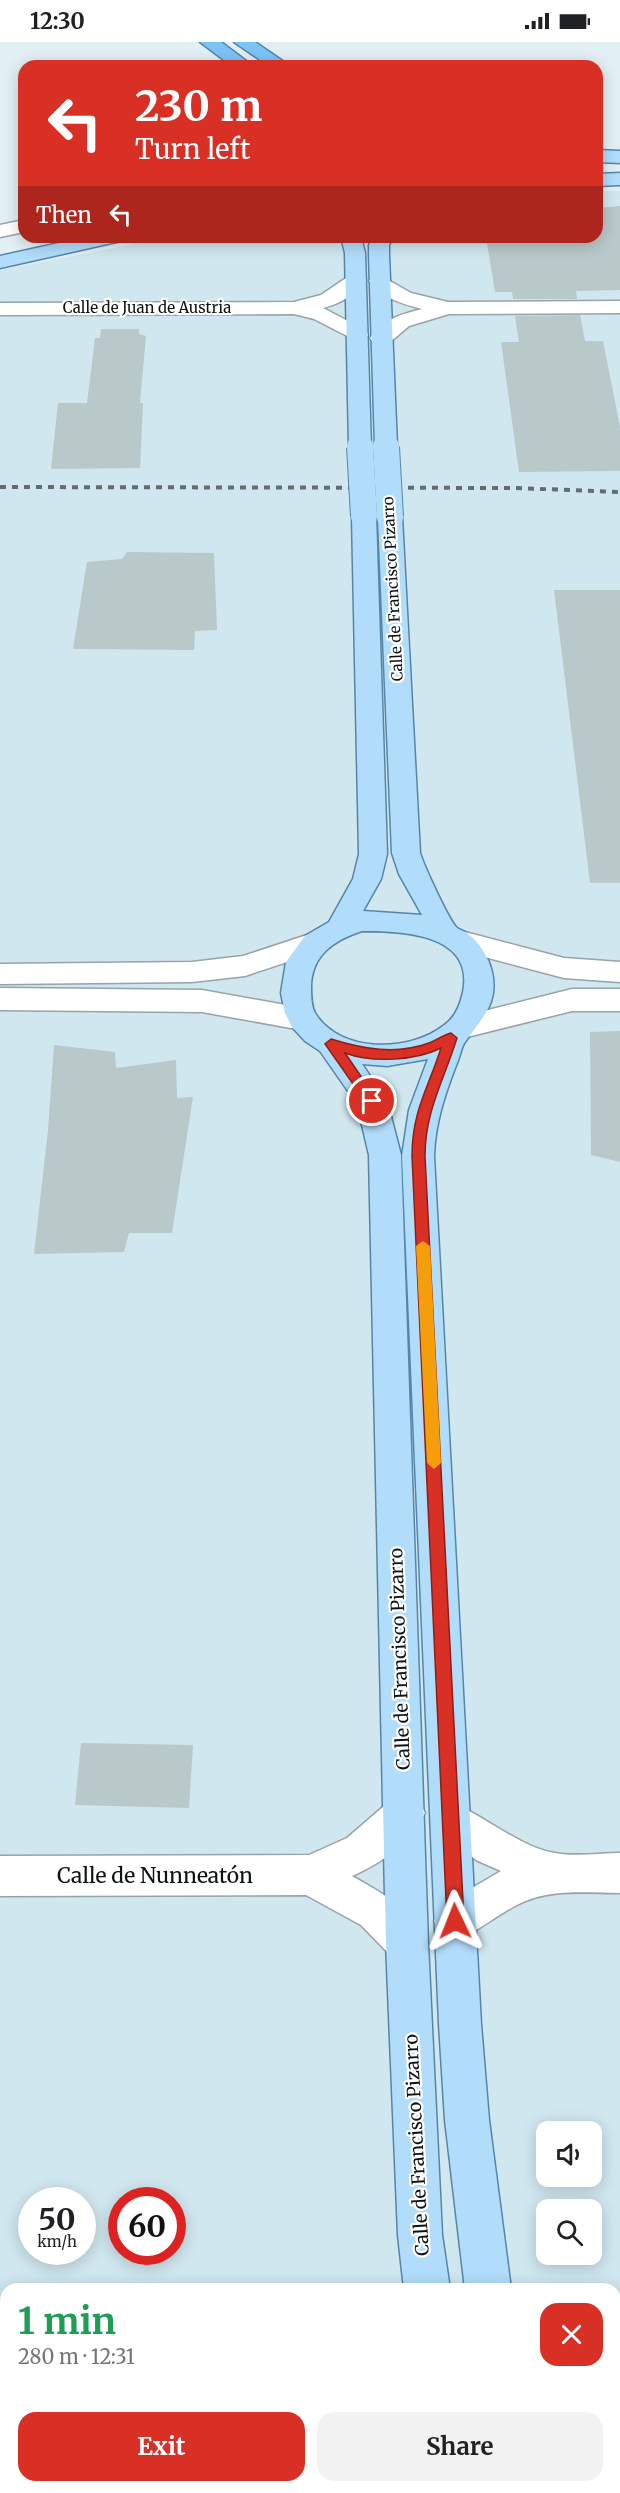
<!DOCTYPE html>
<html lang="en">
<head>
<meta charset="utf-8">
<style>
	:root { --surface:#fff; --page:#f2f2f2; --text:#202124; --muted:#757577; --accent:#d93025 }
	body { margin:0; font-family:Merriweather,serif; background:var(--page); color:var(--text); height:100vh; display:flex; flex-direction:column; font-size:22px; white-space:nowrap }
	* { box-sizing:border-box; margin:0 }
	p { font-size:20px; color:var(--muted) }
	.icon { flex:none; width:33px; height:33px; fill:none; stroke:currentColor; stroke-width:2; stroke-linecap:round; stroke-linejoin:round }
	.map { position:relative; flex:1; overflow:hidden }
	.sheet { position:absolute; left:0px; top:2241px; width:621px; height:210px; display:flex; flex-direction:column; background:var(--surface); border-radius:18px 18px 0 0; box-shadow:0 3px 15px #0003 }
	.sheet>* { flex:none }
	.hud { position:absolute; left:18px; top:18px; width:585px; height:183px; border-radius:18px; box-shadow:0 3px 15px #0003; background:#d93025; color:#fff; overflow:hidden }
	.tools { position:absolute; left:536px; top:2079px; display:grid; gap:12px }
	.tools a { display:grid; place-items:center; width:66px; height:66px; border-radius:12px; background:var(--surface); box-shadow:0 3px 15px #0003; font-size:30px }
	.speed { position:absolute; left:18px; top:2145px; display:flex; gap:12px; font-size:30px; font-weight:700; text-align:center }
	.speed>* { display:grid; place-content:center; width:78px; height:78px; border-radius:50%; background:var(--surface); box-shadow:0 3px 15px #0003; line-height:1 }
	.speed small { font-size:15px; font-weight:400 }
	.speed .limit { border:9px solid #d22; background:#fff; color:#111 }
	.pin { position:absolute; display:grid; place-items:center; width:51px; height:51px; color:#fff; margin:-26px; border:3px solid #fff; border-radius:50%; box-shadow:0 2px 6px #0007 }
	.me { position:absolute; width:66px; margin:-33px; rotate:358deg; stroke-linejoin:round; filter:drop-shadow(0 0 4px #0008) }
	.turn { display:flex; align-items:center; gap:21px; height:126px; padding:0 18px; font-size:27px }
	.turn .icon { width:78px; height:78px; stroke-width:2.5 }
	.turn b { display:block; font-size:42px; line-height:51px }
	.then { display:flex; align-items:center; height:57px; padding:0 18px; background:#0003; gap:12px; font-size:22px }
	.round { display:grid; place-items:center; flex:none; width:63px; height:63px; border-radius:18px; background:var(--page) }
	.head { display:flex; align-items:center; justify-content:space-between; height:102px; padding:0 18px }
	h1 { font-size:36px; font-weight:700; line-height:45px; color:#1e9e55 }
	.button { display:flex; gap:12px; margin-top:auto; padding:12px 18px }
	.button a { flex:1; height:69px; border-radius:18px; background:var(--accent); color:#fff; font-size:24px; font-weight:700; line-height:69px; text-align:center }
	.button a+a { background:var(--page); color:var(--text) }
	.status { display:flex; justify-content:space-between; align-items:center; height:42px; padding:0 30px; background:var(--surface); direction:ltr }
	.status svg { height:16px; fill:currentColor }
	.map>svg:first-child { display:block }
</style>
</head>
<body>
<div class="status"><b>12:30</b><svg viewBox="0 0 49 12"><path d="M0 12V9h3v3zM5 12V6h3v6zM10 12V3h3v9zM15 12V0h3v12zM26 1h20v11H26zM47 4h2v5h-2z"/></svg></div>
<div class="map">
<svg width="620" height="2451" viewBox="0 0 620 2451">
	<rect width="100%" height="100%" fill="#e2f0f5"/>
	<path fill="#d0e7ef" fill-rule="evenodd" d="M 597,149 L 620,149 L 620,2451 L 0,2451 L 0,228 L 171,195 L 597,195 ZM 546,2090 L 591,2090 L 591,2134 L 546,2134 ZM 32,2158 L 82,2158 L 82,2210 L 32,2210 ZM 122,2158 L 172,2158 L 172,2210 L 122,2210 ZM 546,2168 L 591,2168 L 591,2212 L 546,2212 ZM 6,2247 L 615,2247 L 615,2445 L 6,2445 Z"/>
	<g fill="#b9c8c9">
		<path d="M 620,164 L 620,248 L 576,249 L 577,257 L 513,257 L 512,250 L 495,250 L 486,195 L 597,195 L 597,166 Z"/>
		<path d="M 580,273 L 585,299 L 603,299 L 620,385 L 620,429 L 519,430 L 501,300 L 519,300 L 515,274 Z"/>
		<path d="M 101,287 L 139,287 L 139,292 L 146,294 L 140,361 L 143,361 L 140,426 L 51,427 L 58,361 L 87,361 L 95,296 L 100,296 Z"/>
		<path d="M 127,510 L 214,511 L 217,588 L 195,589 L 194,608 L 73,607 L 87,520 L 122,517 Z"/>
		<path d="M 554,548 L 620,548 L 620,841 L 590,841 Z"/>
		<path d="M 620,989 L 620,1120 L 591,1113 L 590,990 Z"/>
		<path d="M 54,1003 L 115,1010 L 116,1026 L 176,1018 L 177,1056 L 193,1055 L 172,1191 L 129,1191 L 124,1210 L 34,1212 L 48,1088 Z"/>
		<path d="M 81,1701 L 193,1703 L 189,1766 L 75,1763 Z"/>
	</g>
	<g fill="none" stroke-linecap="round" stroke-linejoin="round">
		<defs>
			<g id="minor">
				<path d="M 24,178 L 24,190 L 0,195 L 0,183 Z"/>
				<path d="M 356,232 L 363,234 L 366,238 C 356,252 340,262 323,266 L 365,288 L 368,293 L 365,298 L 357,299 L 314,277 L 294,272 L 0,273 L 0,261 L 294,260 L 321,253 L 349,234 Z"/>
				<path d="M 379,233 L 411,251 L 448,260 L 620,259 L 620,271 L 449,272 L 409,284 L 389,301 L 373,301 L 370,296 C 383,277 402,272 422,267 C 403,262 381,256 369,239 L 372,235 Z"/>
				<path d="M 457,888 L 564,916 L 620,920 L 620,940 L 564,936 L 447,905 L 443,898 L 447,891 Z"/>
				<path d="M 313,891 L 323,894 L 327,901 L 323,908 L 245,934 L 192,940 L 0,942 L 0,922 L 192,920 L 243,914 Z"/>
				<path d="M 0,946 L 202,948 L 302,966 L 313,969 L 317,977 L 313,985 L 302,988 L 202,970 L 0,968 Z"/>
				<path d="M 572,947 L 620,947 L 620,969 L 572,969 L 463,996 L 452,993 L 448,985 L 452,977 Z"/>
				<path d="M 405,1752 L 419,1758 L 425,1771 C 412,1800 380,1822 352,1834 C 382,1851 414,1868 428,1901 L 422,1915 L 407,1921 L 392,1915 L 361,1883 L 306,1853 L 0,1854 L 0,1814 L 309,1813 L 347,1796 L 391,1758 Z"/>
				<path d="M 451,1760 C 483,1773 521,1806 555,1811 C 575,1815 599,1811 620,1811 L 620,1851 C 585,1851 547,1846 515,1864 C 494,1875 477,1890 455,1899 L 440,1893 L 434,1879 L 440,1865 L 501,1829 L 478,1819 L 437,1792 L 431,1779 L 437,1766 Z"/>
			</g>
			<g id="major">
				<path d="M 597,108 L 620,109 L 620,121 L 597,120 Z"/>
				<path d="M 620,131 L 620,143 L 597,144 L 597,132 Z"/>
				<path d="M 86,195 L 124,195 L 121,199 L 0,226 L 0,214 Z"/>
				<path d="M 341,195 L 361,195 L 365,211 L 371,405 L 368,410 L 352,410 L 349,405 L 345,211 Z"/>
				<path d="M 373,195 L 393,195 L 389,203 L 389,213 L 397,404 L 394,409 L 378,409 L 375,404 L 369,213 L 369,203 Z"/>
				<path d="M 364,467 L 372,469 L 376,474 L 387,812 L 381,837 L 363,869 L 422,873 L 399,832 L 392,811 L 378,475 L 382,470 L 398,470 L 402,475 L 420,811 C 424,824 448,876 456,885 C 459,888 465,889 468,892 C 479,900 489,916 492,930 C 499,962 481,977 465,1000 C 461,1005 460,1015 457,1021 C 445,1052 435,1081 434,1114 L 481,1982 L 489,2078 L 511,2247 L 465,2247 L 445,2078 L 439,1982 L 402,1114 L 409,1068 L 428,1017 L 387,1024 L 362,1022 L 387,1059 L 401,1113 L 428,1901 L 442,2193 L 450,2247 L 404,2247 L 398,2193 L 386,1901 L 369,1113 L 357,1062 L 320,1009 L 305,999 L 292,985 L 285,971 L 281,951 L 286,920 L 305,894 L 329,880 L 353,837 L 359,812 L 352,474 L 356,469 ZM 362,889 C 401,889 475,891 463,950 C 460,964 455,976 443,984 C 410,1010 340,1012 315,971 C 311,964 311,952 311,944 C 312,913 334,898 362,889 Z"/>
				<path d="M 431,2445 L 479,2445 L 480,2451 L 432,2451 Z"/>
				<path d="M 501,2445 L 549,2445 L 551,2451 L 503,2451 Z"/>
			</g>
			<g id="highway">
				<path d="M 200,0 L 221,0 L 253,24 L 232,24 Z"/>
				<path d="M 234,0 L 255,0 L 290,24 L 269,24 Z"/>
			</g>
		</defs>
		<use href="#minor" stroke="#96a3a8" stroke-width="3"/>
		<use href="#major" stroke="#5686a7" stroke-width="3"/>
		<use href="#highway" stroke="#5686a7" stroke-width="3"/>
		<use href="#minor" fill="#fff" fill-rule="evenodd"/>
		<use href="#major" fill="#b1dcfa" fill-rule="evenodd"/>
		<use href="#highway" fill="#7dc4f6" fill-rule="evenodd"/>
		<path stroke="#636c6f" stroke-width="4" stroke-dasharray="6 6" stroke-linecap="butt" d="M 0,445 L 517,446 L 620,450"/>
		<defs>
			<path id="major-bridge-far1" d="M 386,404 L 386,407"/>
			<g id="major-bridge">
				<path d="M 360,405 L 364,474"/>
				<path d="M 386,405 L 390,475"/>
			</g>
		</defs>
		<use href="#major-bridge-far1" stroke="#5686a7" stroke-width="22" stroke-linecap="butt"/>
		<use href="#major-bridge" stroke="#5686a7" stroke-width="28" stroke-linecap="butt"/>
		<use href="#major-bridge-far1" stroke="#b1dcfa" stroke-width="20"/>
		<use href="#major-bridge" stroke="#b1dcfa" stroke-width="26"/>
	</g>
	<path fill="#d93025" stroke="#8d1f18" stroke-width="1.5" d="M 451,991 L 457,996 C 444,1038 425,1069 425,1114 L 464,1879 L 461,1885 L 455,1887 L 449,1885 L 447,1879 L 412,1114 C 412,1069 428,1047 441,1006 C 415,1019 372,1021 345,1011 L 378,1059 L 372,1064 L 367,1062 L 325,1002 L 331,997 C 363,1007 396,1013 429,1001 C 437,998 443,993 451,991 Z"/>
	<path fill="#f59e0b" d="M 423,1199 L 430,1204 L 441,1421 L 434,1427 L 427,1421 L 416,1204 Z"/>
	<g text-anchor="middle" stroke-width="4.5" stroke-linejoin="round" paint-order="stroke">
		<g font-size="15" fill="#0d1213" stroke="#fff">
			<text x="147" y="271">Calle de Juan de Austria</text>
			<text transform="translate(393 547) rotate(-93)" y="5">Calle de Francisco Pizarro</text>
		</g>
		<g font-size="18" fill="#0d1213" stroke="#fff">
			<text transform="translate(400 1617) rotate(-92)" y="6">Calle de Francisco Pizarro</text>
			<text transform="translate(417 2103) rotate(-93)" y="6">Calle de Francisco Pizarro</text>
		</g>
		<g font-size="21" fill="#0d1213" stroke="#fff">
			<text x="155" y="1841">Calle de Nunneatón</text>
		</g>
	</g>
</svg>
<div class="tools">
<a><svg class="icon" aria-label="sound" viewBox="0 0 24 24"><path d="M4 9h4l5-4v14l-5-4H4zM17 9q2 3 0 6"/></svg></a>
<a><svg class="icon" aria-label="search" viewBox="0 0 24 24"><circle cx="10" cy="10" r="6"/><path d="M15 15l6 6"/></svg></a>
</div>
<div class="speed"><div>50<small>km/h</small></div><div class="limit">60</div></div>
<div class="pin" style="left:372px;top:1059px;background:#d93025"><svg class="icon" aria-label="arrive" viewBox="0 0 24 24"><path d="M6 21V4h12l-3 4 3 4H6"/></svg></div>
<svg class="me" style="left:455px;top:1879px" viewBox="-20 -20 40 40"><path d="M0-17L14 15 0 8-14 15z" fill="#d93025" stroke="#fff" stroke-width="4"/></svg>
<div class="hud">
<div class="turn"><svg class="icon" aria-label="left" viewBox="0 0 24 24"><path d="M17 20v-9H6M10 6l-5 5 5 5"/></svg><div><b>230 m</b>Turn left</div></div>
<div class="then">Then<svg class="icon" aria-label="left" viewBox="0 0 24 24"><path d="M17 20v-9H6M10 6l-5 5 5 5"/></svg></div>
</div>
<section class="sheet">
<div class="head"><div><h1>1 min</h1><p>280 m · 12:31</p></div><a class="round" style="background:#d93025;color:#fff"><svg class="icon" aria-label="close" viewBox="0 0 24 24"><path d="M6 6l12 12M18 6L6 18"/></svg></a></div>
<div class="button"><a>Exit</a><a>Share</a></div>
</section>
</div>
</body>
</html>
